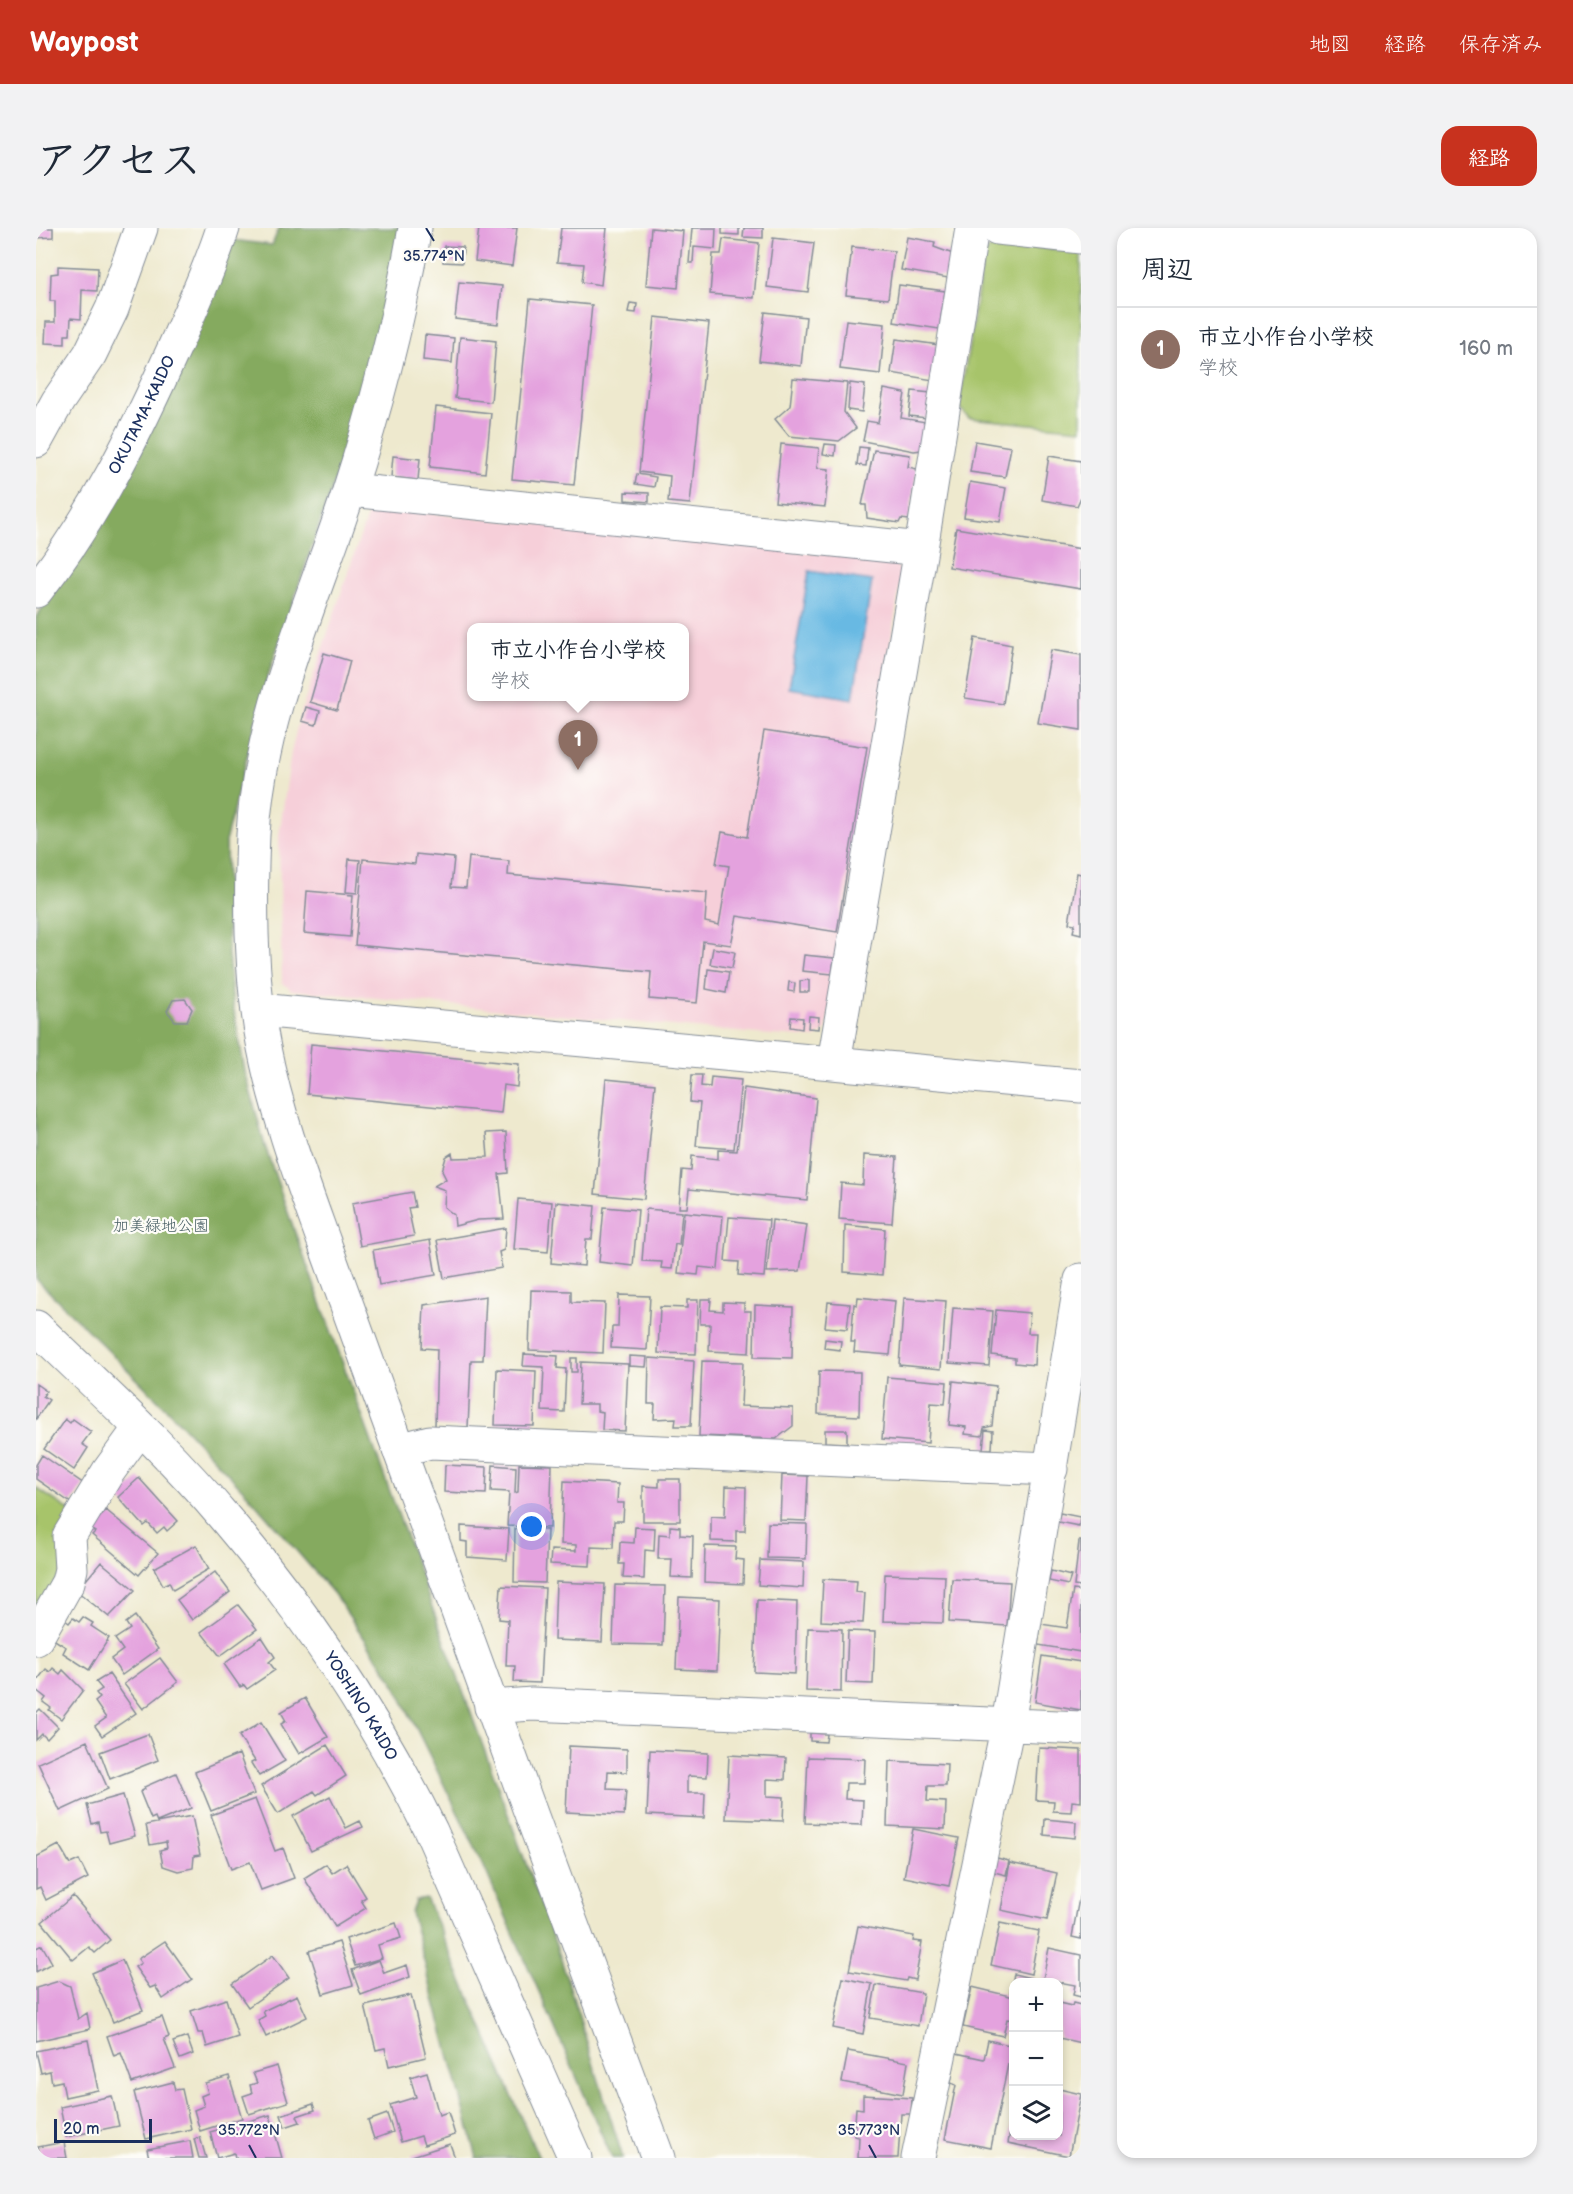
<!DOCTYPE html>
<html lang="ja">
<head>
<meta charset="utf-8">
<style>
  :root { --surface:#fff; --page:#f2f2f3; --text:#1f2937; --muted:#747a83; --line:#e0e1e3; --accent:#c8321e }
  body { margin:0; font-family:"Balsamiq Sans","Klee One",sans-serif; background:var(--page); color:var(--text) }
  .controls { position:absolute; right:18px; bottom:18px; display:grid; overflow:hidden; border-radius:12px; box-shadow:0 3px 9px #0003 }
  .controls button { width:54px; height:54px; display:grid; place-items:center; padding:0; border:0; border-bottom:2px solid var(--line); background:var(--surface); color:var(--text); font:30px sans-serif }
  .scale { position:absolute; left:18px; bottom:15px; width:98px; box-sizing:border-box; padding-left:6px; border:3px solid #1b2f5e; border-top:0; font-size:16px; line-height:21px; white-space:nowrap; color:#1b2f5e; -webkit-text-stroke:4px #fdfcf7; paint-order:stroke }
  .you { position:absolute; left:496px; top:1299px; width:21px; height:21px; margin:-15px; border:4px solid #fff; border-radius:50%; background:#1a73e8; box-shadow:0 0 0 9px #1a73e833 }
  .badge { display:grid; place-items:center; width:39px; height:39px; border-radius:50%; background:var(--accent); color:#fff; font-size:20px; font-weight:700 }
  .pin { position:absolute; translate:-50% -50px; filter:drop-shadow(0 2px 3px #0008) }
  .pin::after { content:''; position:absolute; top:32px; width:21px; height:18px; background:inherit; clip-path:polygon(0 0,100% 0,50% 100%) }
  .popup { position:absolute; left:431px; top:395px; width:222px; height:78px; box-sizing:border-box; display:grid; place-content:center; border-radius:12px; background:var(--surface); filter:drop-shadow(0 2px 4px #0005); font-size:20px; white-space:nowrap; color:var(--muted) }
  .popup b { font-size:22px; color:var(--text) }
  .popup::after { content:''; position:absolute; left:50%; top:100%; margin-left:-12px; border:12px solid transparent; border-top-color:var(--surface) }
  .list { margin:0; padding:0; list-style:none }
  h2 { display:flex; justify-content:space-between; align-items:center; height:78px; margin:0; padding:0 24px; font-size:26px }
  h2 small { font-size:20px; font-weight:400; color:var(--muted) }
  .list li { display:grid; grid-template-columns:39px 1fr auto; gap:18px; align-items:center; box-sizing:border-box; height:84px; padding:0 24px; border-top:2px solid var(--line) }
  .list b { display:block; font-size:22px; white-space:nowrap }
  .list p { margin:0; font-size:20px; white-space:nowrap; color:var(--muted) }
  .list em { font-size:20px; font-style:normal; color:var(--muted) }
  .icon { flex:none; width:33px; height:33px; fill:none; stroke:currentColor; stroke-width:2; stroke-linecap:round; stroke-linejoin:round }
  .map { position:relative; flex:none; width:1045px; height:1930px; overflow:hidden; border-radius:18px }
  header { display:flex; align-items:center; gap:36px; box-sizing:border-box; height:84px; padding:0 30px; background:var(--accent); color:#fff }
  header strong { font-size:28px }
  nav { display:flex; gap:33px; margin-inline-start:auto; font-size:21px }
  .intro { display:flex; align-items:center; justify-content:space-between; box-sizing:border-box; height:144px; padding:0 36px }
  h1 { margin:0; font-size:42px }
  .button { padding:15px 27px; border-radius:18px; background:var(--accent); color:#fff; font-size:21px; font-weight:700 }
  main { display:flex; gap:36px; padding:0 36px }
  aside { flex:1; background:var(--surface); border-radius:18px; box-shadow:0 3px 9px #0003 }
  .map>svg:first-child { display:block }
  .built { fill:#f6cfd9; fill-rule:evenodd }
  .green { fill:#a7c46b; stroke:#617a64; stroke-width:1.5 }
  .forest { fill:#85aa5f; stroke:#506c5e; stroke-width:1.5 }
  .water { fill:#67b9e3; stroke:#4174a0; stroke-width:1.5 }
  .building { fill:#e4a2de }
  .lines { fill:none; stroke-linecap:round; stroke-linejoin:round }
  .street-casing { stroke:#848c96; stroke-width:35 }
  .secondary-casing { stroke:#848c96; stroke-width:35 }
  .primary-casing { stroke:#848c96; stroke-width:35 }
  .street { stroke:#fff; stroke-width:33 }
  .secondary { stroke:#fff; stroke-width:33 }
  .primary { stroke:#fff; stroke-width:33 }
  .ticks { fill:none; stroke:#1b2f5e; stroke-width:2 }
  .labels { text-anchor:middle; dominant-baseline:central; stroke-width:4.5; stroke-linejoin:round; paint-order:stroke }
  .street-label { font-size:16px; fill:#1b2f5e; stroke:#fdfcf7 }
  .park-label { font-size:16px; fill:#455c62; stroke:#fdfcf7 }
  .ticks-label { font-size:15px; text-anchor:middle; fill:#1b2f5e; stroke:#fdfcf7; stroke-width:4.5; stroke-linejoin:round; paint-order:stroke }
</style>
</head>
<body>
<header>
<strong>Waypost</strong>
<nav><a>地図</a><a>経路</a><a>保存済み</a></nav>
</header>
<div class="intro"><h1>アクセス</h1><a class="button">経路</a></div>
<main>
<div class="map">
<svg width="1045" height="1930" viewBox="0 0 1045 1930">
  <rect width="100%" height="100%" fill="#fdfcf7"/>
  <filter id="ink" filterUnits="userSpaceOnUse"><feTurbulence type="fractalNoise" baseFrequency=".0167" numOctaves="2"/><feDisplacementMap in="SourceGraphic" scale="12" xChannelSelector="R" yChannelSelector="G"/><feConvolveMatrix kernelMatrix="1 2 1 2 8 2 1 2 1" color-interpolation-filters="sRGB"/></filter>
  <filter id="wash" filterUnits="userSpaceOnUse"><feTurbulence type="fractalNoise" baseFrequency=".008" numOctaves="4" result="noise"/><feDisplacementMap in="SourceGraphic" scale="24" xChannelSelector="R" yChannelSelector="G"/><feGaussianBlur stdDeviation="1.35" result="paint"/><feColorMatrix in="noise" values="0 0 0 0 0 0 0 0 0 0 0 0 0 0 0 0 0 1.4 0 .05"/><feComposite in="paint" operator="in"/></filter>
  <g filter="url(#wash)">
    <rect width="100%" height="100%" fill="#eee9ce"/>
    <path class="built" d="M344,280L858,333L866,345L790,802L779,810L722,806L255,762L246,754L243,608L255,525L263,490L331,288ZM436,400H648V468H436Z"/>
    <path class="green" d="M961,15L1045,24V201L933,190L923,179L948,26Z
      M0,1260L35,1283L26,1344L0,1390Z"/>
    <path class="forest" d="M243,0H364L337,130L309,221L232,448L190,610L192,726L197,777L209,843L229,918L256,996L525,1731L587,1930H576L445,1632L356,1451L298,1366L213,1268L122,1172L0,1051V389L65,298L91,253L197,12L236,17Z
      M390,1670L503,1930H441L375,1685L379,1672Z"/>
    <path class="water" d="M773,343L836,353L817,471L753,460Z"/>
    <g id="blocks">
      <path class="building" d="M0,0H17V9L0,10Z
        M443,0H481L476,38L439,33Z
        M525,0H571L565,57L546,54L548,36L521,34Z
        M615,0L647,3L642,60L610,57Z
        M656,0H680L679,21L658,19L657,35H653Z
        M686,0H703V7L686,6Z
        M708,0H727V10L707,9Z
        M871,9L899,14L898,19L917,26L912,50L865,42Z
        M737,10L778,15L772,64L731,59Z
        M687,11L723,15L718,70L674,66L677,26H685Z
        M408,18L427,19L426,35L407,34Z
        M816,19L858,23L852,71L810,67Z
        M22,38L62,40L61,63L46,62L45,91L35,90L34,107H29V116L9,115L10,94H19V73H14L15,46L22,45Z
        M423,54L466,58L462,96L419,91Z
        M863,57L909,63L903,101L858,94Z
        M494,71L556,77L538,257L476,251Z
        M594,75L601,76L600,85L592,84Z
        M729,84L770,89L765,138L723,133Z
        M619,89L673,95L654,276L632,274L634,248L603,244Z
        M810,92L849,96L844,146L804,141Z
        M389,107L418,110L416,135L387,132Z
        M424,109L460,113L455,174L419,170Z
        M860,111L903,117L897,152L855,145Z
        M757,150L811,155L808,184L820,200L803,213L753,208L739,191L754,178Z
        M814,155L829,157L826,184L812,182Z
        M848,161L869,165L865,190L890,194L885,222L878,223L827,213L831,193L842,195Z
        M876,163L895,165L891,190L873,188Z
        M400,179L455,185L449,245L394,239Z
        M939,213L975,219L969,249L934,244Z
        M745,216L783,220L781,240L793,241L789,279L739,274Z
        M789,216L800,217L799,228L787,226Z
        M823,219L832,220L830,238L821,237Z
        M838,222L874,227L872,239L881,241L873,292L865,291L863,295L831,290L830,277H826Z
        M357,228L384,231L382,252L355,249Z
        M1013,228L1045,233V269L1041,278L1006,272Z
        M601,246L620,249L618,259L599,256Z
        M934,254L970,260L964,294L928,289Z
        M589,264L613,265V274L589,272Z
        M920,300L1045,321V361L913,339Z
        M939,410L976,417L967,476L929,470Z
        M1015,422L1045,427V502L1002,495Z
        M288,425L314,433L301,482L274,474Z
        M270,479L284,483L280,497L266,493Z
        M728,503L831,519L801,704L701,688L695,717L667,713L661,775L613,771L615,744L319,717L327,631L379,636L380,626L418,630L415,659L430,660L433,629L473,633L472,647L671,665L669,694L683,697L693,638L680,636L686,604L711,609Z
        M313,631L324,632L321,665L310,664Z
        M1041,645L1045,646V706L1037,704L1039,696L1033,695Z
        M271,663L317,667L314,709L268,705Z
        M677,720L699,724L696,740L674,736Z
        M768,727L798,730L796,746L766,743Z
        M672,741L693,744L690,765L670,761Z
        M773,752V764H764V753Z
        M753,754L759,755L758,764L752,763Z
        M149,771L156,781L151,793H139L131,783L137,772Z
        M773,788L783,789L782,801L772,800Z
        M755,789L767,790L766,801L754,799Z
        M275,816L483,836L481,859L468,857L465,885L271,866Z
        M656,847H666L665,858L674,859L675,849L705,852L698,921L660,918L664,875L654,874Z
        M570,851L619,856L608,971L559,966Z
        M708,860L780,870L771,972L653,961L651,980H643L646,942L655,943L656,928L682,931V922L701,923Z
        M470,904L472,945L463,946L468,991L442,992L419,998L418,987L408,979L409,962L398,958L410,951L406,943L410,929L416,925L417,930L452,929L450,905Z
        M828,927L861,929L856,995L803,991L805,955L827,957Z
        M376,964L379,979L372,980L378,1008L324,1018L316,975Z
        M482,971L516,974L512,1024L478,1021Z
        M520,974L559,978L556,1011H550L548,1038L515,1035Z
        M568,979L602,982L597,1038L563,1034Z
        M610,981L646,984L643,1017L639,1016L636,1041L625,1040L626,1034L606,1033Z
        M648,984L687,988L682,1041L663,1039L662,1047L642,1045Z
        M693,989L733,992L728,1049L702,1047L703,1034L689,1033Z
        M736,992L771,997L764,1043L731,1044Z
        M809,997L849,1001L846,1047L808,1044Z
        M470,1000L468,1022L463,1024L466,1040L408,1050L401,1012Z
        M394,1012L400,1047L343,1057L337,1022Z
        M495,1062L535,1063V1074L569,1075L567,1125L493,1122Z
        M583,1067L614,1068L611,1122L575,1120L576,1099H582Z
        M450,1068L447,1132H435L432,1200L399,1198L401,1121L386,1120L388,1077Z
        M822,1069L859,1073L854,1127L818,1124L819,1114H815L818,1076L821,1077Z
        M868,1070L910,1073L905,1141L863,1137Z
        M665,1071H675L674,1082L687,1083V1074L708,1075V1083H715L713,1125L673,1123L674,1096H664Z
        M651,1072H662L660,1126L622,1125L624,1079L651,1080Z
        M792,1074L814,1076L811,1101L789,1099Z
        M719,1077L757,1079L756,1130L718,1129Z
        M917,1080L957,1083L953,1138L913,1135Z
        M960,1082L994,1085L992,1105H1000L998,1137L979,1135V1130L956,1127Z
        M789,1111L805,1113L804,1122L788,1120Z
        M488,1126L522,1128L521,1140L530,1141L528,1184L506,1183L508,1139L487,1138Z
        M593,1128L611,1129L610,1139L593,1138Z
        M535,1130H541V1144H535Z
        M613,1130L658,1133L655,1198H639L640,1190L618,1191L619,1176H612Z
        M666,1133L707,1134L705,1178L757,1180V1198L740,1211L663,1208Z
        M545,1134L592,1136L589,1203L566,1202L567,1184L561,1183V1176H543Z
        M461,1141L500,1143L498,1198L459,1197Z
        M783,1143L824,1144L823,1188L782,1186Z
        M851,1149L911,1154L909,1176L895,1175L892,1215L846,1211Z
        M917,1153L960,1158L956,1198L948,1200L946,1208L929,1206L930,1199L913,1197Z
        M0,1156L10,1163L7,1168L13,1172L0,1191Z
        M29,1191L34,1195L37,1191L55,1204L46,1216L52,1220L38,1242L8,1221Z
        M789,1202H811V1215L789,1214Z
        M949,1202L957,1203L956,1221H947Z
        M6,1227L48,1256L35,1275L0,1251V1237Z
        M483,1236L516,1237L514,1300L471,1298L473,1264L455,1263L457,1237L480,1239L479,1265L482,1264Z
        M409,1237L451,1239L450,1266L408,1264Z
        M746,1247L772,1248L770,1293L744,1292Z
        M103,1250L142,1293L131,1303L128,1299L121,1305L112,1295L108,1298L82,1269Z
        M623,1251H644V1293H607V1258L623,1259Z
        M528,1253L582,1256L581,1275H588L587,1293H578L577,1320L555,1319L554,1338L514,1336L515,1322L540,1323V1317L525,1316Z
        M690,1258L710,1259L709,1303H700V1314L675,1313V1288L689,1289Z
        M70,1282L122,1325L103,1347L56,1307L59,1304L54,1301Z
        M1024,1285L1044,1289L1043,1298L1022,1294Z
        M732,1295L771,1296L770,1331L731,1330Z
        M425,1298L473,1301L471,1332L431,1329V1314L425,1313Z
        M634,1298L644,1299V1307L657,1308L656,1350L635,1349L636,1331H622L623,1306L634,1307Z
        M599,1299L619,1300L618,1323L609,1322L608,1351L587,1350L588,1336H583L584,1314L598,1315Z
        M479,1301L511,1302L509,1355L478,1354Z
        M1043,1313H1045V1359L1038,1358Z
        M160,1317L173,1341L137,1362L133,1354L127,1357L118,1340Z
        M669,1318L700,1319L699,1331L708,1332L707,1356L668,1354Z
        M724,1332L768,1334L767,1360L722,1357Z
        M65,1334L99,1362L73,1389L41,1363Z
        M1015,1343L1035,1348L1032,1357L1013,1353Z
        M179,1344L194,1364L156,1392L141,1372Z
        M849,1346L909,1348L907,1395L847,1393Z
        M787,1351L821,1353L820,1364L829,1365L827,1395L785,1393Z
        M916,1351L974,1354L971,1398L913,1394Z
        M520,1354L569,1356L566,1414L518,1412Z
        M579,1357L629,1358L627,1417L577,1416Z
        M465,1358L509,1360L504,1455L478,1454L479,1438H470L472,1392L463,1391Z
        M1037,1362L1045,1363V1424L1002,1417L1005,1396L1031,1400Z
        M643,1369L684,1371L681,1443L640,1441Z
        M721,1372L761,1374L759,1446L718,1444Z
        M202,1377L221,1401L184,1428L165,1404Z
        M99,1388L122,1421L86,1447L75,1431L87,1422L79,1411L94,1401L90,1395Z
        M47,1389L57,1395L55,1398L73,1410L53,1442L27,1425L30,1419L17,1411L29,1392L33,1395L37,1390L43,1394Z
        M772,1400L806,1401L805,1464L770,1463Z
        M812,1403L839,1404L837,1456L810,1455Z
        M226,1409L239,1429L233,1434L239,1442L211,1461L208,1457L204,1459L188,1436Z
        M1006,1428L1045,1434V1482L999,1474Z
        M124,1430L142,1454L107,1481L88,1456Z
        M17,1440L24,1446L27,1442L47,1462L25,1491L13,1482L15,1480L7,1474L10,1470L0,1462V1454L10,1441L14,1444Z
        M73,1446L100,1485L66,1508L59,1498L70,1490L59,1474L64,1470L60,1465L66,1461L60,1454Z
        M269,1470L292,1509L263,1526L245,1496L250,1493L245,1484Z
        M4,1481L22,1499L11,1511L6,1506L0,1512V1485Z
        M225,1494L249,1533L223,1548L215,1535L219,1533L203,1508Z
        M774,1505L791,1506L790,1514L774,1513Z
        M112,1506L122,1532L74,1551L64,1524Z
        M51,1513L72,1561L24,1583L2,1535Z
        M291,1517L310,1548L281,1567L278,1563L242,1586L225,1558Z
        M533,1518L591,1521V1544L572,1543L571,1561L590,1562L588,1587L530,1584Z
        M1003,1520L1045,1522V1574L1036,1573L1035,1584L1017,1583L1018,1573L1000,1572Z
        M614,1522L672,1525L671,1549L653,1548L651,1550V1565H669L668,1590L611,1587Z
        M203,1526L218,1566L175,1583L159,1544Z
        M693,1527L750,1530L749,1552L731,1551V1568L748,1569L747,1593L690,1591Z
        M772,1529L829,1531L828,1555H810L809,1571L827,1572L826,1597L769,1595Z
        M853,1533L911,1536L910,1558H892L891,1573L910,1574L909,1601L851,1598Z
        M140,1545L155,1580L121,1594L119,1589L115,1591L104,1564L109,1561L108,1559Z
        M87,1567L99,1608L73,1615L70,1603L64,1604L62,1594L56,1596L51,1577Z
        M294,1568L310,1600L324,1593L327,1599L275,1623L257,1588Z
        M219,1571L239,1623L247,1620L258,1650L225,1662L214,1634L195,1641L175,1587Z
        M156,1588L164,1627L158,1628L157,1640L142,1643L127,1638L124,1622L131,1620L130,1614L114,1617L110,1597Z
        M1009,1591L1040,1594L1039,1610L1008,1607Z
        M877,1601L923,1610L913,1658L868,1649Z
        M23,1617L34,1636L43,1632L52,1650L10,1672L4,1659L0,1661V1629Z
        M961,1630L973,1633L970,1647L958,1644Z
        M974,1635L1021,1645L1011,1692L965,1682Z
        M290,1636L296,1645L310,1636L330,1669L325,1672L330,1680L299,1699L268,1650Z
        M1044,1665H1045V1711L1036,1709Z
        M37,1668L74,1712L59,1725L53,1719L37,1732L6,1694Z
        M360,1695L365,1710L342,1717L346,1730L319,1738L310,1711Z
        M964,1695L1003,1703L995,1746L955,1737Z
        M822,1698L878,1708L877,1713L886,1714L879,1752L871,1750L870,1753L813,1743Z
        M129,1713L156,1751L127,1771L119,1758L114,1760L99,1739L105,1735L102,1731Z
        M303,1714L317,1757L287,1766L273,1723Z
        M6,1717L16,1735L0,1744V1720Z
        M1013,1720L1045,1727V1769L1037,1767L1039,1757L1007,1751Z
        M237,1727L253,1750L212,1779L196,1756Z
        M86,1732L107,1782L77,1794L56,1745Z
        M343,1732L348,1745L371,1737L374,1749L325,1767L316,1742Z
        M978,1746L999,1751L998,1754H978V1765L974,1764Z
        M807,1750L836,1756L827,1806L797,1800Z
        M23,1753L34,1758L42,1791L51,1785L54,1801L0,1813V1760Z
        M840,1757L887,1765L882,1798L834,1790Z
        M936,1759L978,1769V1792L971,1791L967,1808L927,1799Z
        M261,1767L271,1789L230,1809L222,1792L229,1788L227,1783Z
        M375,1767L390,1829L353,1838L349,1820L340,1822L329,1778Z
        M190,1771L202,1809L171,1819L167,1805H162L155,1783Z
        M1023,1775L1036,1778L1037,1775L1045,1777V1815L1023,1810Z
        M126,1789L133,1809L128,1811L139,1840L96,1855L85,1825L78,1828L71,1808Z
        M151,1809L157,1826L144,1831L137,1814Z
        M52,1812L62,1862L29,1869L26,1853L16,1855L14,1843L5,1845L0,1823Z
        M952,1812L978,1818V1837L972,1836L955,1920L909,1911L920,1857L915,1855L920,1825L948,1831Z
        M812,1823L872,1834L867,1866L806,1854Z
        M241,1838L252,1874L213,1886L207,1868L216,1865L214,1857L221,1855L217,1845Z
        M391,1844L403,1887L412,1884L419,1907L388,1917L385,1908L365,1914L354,1877L380,1869L374,1849Z
        M193,1848L206,1890L164,1903L158,1882L168,1878L165,1868L172,1865L169,1855Z
        M137,1854L139,1862L146,1861L155,1901L110,1911L98,1864Z
        M1023,1861L1045,1866L1033,1928L972,1915L976,1894L978,1908H1023Z
        M827,1867L876,1870L875,1886H865L862,1930H822L823,1909L818,1908L820,1880L827,1881Z
        M76,1868L83,1898L30,1909L24,1879Z
        M277,1876L279,1882L261,1888L264,1894L249,1899L245,1887Z
        M351,1886L357,1904L338,1911L332,1893Z
        M234,1887L246,1930H199L198,1925L181,1930L174,1904Z
        M164,1909L170,1930H163L158,1911Z
        M154,1913L157,1930H113L111,1921Z
        M28,1914L31,1930H5L2,1919Z
        M414,1916L419,1930H376V1928Z"/>
    </g>
  </g>
  <g filter="url(#ink)">
    <use href="#blocks" fill-opacity="0" stroke="#848c96" stroke-width="1.5"/>
    <g class="lines">
      <defs>
        <path id="street" d="M961,0L1045,9
          M0,213L22,173L54,126L76,81L105,0
          M314,262L885,321
          M798,834L885,321L936,0
          M363,1222L394,1214L1015,1241
          M0,1411L32,1354L35,1341L33,1308L72,1244L104,1200
          M455,1479L496,1476L1045,1500
          M882,1930L972,1496L1045,1052"/>
        <g id="secondary">
          <path d="M379,0C363,92 341,177 312,266C276,377 223,489 217,607C214,676 214,752 228,820C241,886 265,950 288,1014C315,1090 343,1166 371,1243C453,1473 537,1701 622,1930"/>
          <path d="M222,782L1045,858"/>
          <path id="s1" d="M0,1099C64,1161 131,1221 188,1289C270,1385 340,1491 395,1603L539,1930"/>
        </g>
        <g id="primary">
          <path id="s2" d="M0,363C58,290 101,203 139,118C156,79 174,41 187,0"/>
        </g>
      </defs>
      <use href="#street" class="street-casing"/>
      <use href="#secondary" class="secondary-casing"/>
      <use href="#primary" class="primary-casing"/>
      <use href="#street" class="street"/>
      <use href="#secondary" class="secondary"/>
      <use href="#primary" class="primary"/>
    </g>
  </g>
  <path class="ticks" d="M390,0L398,13M213,1917L220,1930M833,1917L840,1930"/>
  <g class="labels">
    <g class="street-label">
      <text stroke="none"><textPath href="#s2" startOffset="206">OKUTAMA-KAIDO</textPath></text>
      <text stroke="none"><textPath href="#s1" startOffset="501">YOSHINO KAIDO</textPath></text>
    </g>
    <g class="park-label">
      <text x="125" y="998">加美緑地公園</text>
    </g>
  </g>
  <g class="ticks-label">
    <text x="398" y="33">35.774°N</text>
    <text x="213" y="1907">35.772°N</text>
    <text x="833" y="1907">35.773°N</text>
  </g>
</svg>
<div class="controls">
<button>+</button>
<button>−</button>
<button><svg class="icon" aria-label="layers" viewBox="0 0 24 24"><path d="M12 4l9 5-9 5-9-5zM3 14l9 5 9-5"/></svg></button>
</div>
<div class="scale">20 m</div>
<div class="you"></div>
<div class="pin badge" style="left:542px;top:542px;background:#8d6e63">1</div>
<div class="popup"><b>市立小作台小学校</b>学校</div>
</div>
<aside>
<h2>周辺<small></small></h2>
<ul class="list">
<li><span class="badge" style="background:#8d6e63">1</span><div><b>市立小作台小学校</b><p>学校</p></div><em>160 m</em></li>
</ul>
</aside>
</main>
</body>
</html>
